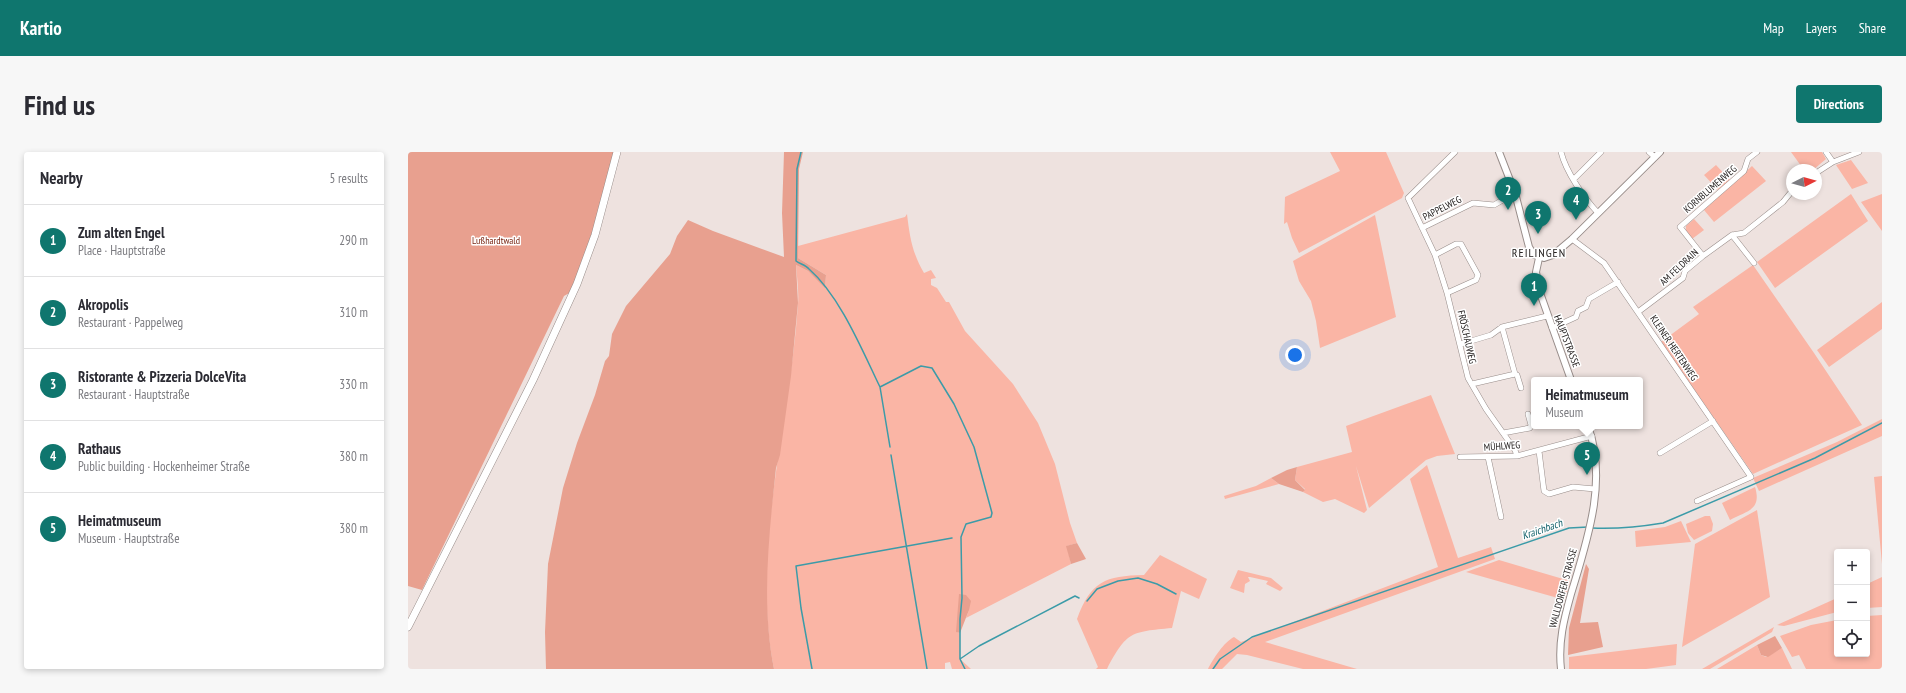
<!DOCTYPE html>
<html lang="en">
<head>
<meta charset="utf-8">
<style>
  :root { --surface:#fff; --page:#f7f7f7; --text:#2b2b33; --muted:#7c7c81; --line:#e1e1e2; --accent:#0f766e }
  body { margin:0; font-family:"PT Sans Narrow",sans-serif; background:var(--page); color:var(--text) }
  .controls { position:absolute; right:12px; bottom:12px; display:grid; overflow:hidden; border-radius:4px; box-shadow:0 2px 6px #0003 }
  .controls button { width:36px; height:36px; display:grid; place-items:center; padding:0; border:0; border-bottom:1px solid var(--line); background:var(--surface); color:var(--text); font:20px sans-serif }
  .compass { position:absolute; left:1378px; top:12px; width:36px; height:36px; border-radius:50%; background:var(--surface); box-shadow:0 2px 6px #0003; rotate:84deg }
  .you { position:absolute; left:887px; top:203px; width:14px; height:14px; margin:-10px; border:3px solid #fff; border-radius:50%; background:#1a73e8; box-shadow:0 0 0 6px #1a73e833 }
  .badge { display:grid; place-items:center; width:26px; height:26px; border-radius:50%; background:var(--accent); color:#fff; font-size:13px; font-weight:700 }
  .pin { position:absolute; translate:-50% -33px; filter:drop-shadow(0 1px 2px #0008) }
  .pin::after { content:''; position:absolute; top:21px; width:14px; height:12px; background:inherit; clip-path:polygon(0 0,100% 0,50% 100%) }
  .popup { position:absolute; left:1123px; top:225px; width:112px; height:52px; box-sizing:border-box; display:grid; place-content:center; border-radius:4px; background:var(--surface); filter:drop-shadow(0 1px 3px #0005); font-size:13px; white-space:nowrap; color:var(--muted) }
  .popup b { font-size:15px; color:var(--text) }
  .popup::after { content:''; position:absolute; left:50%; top:100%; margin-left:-8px; border:8px solid transparent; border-top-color:var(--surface) }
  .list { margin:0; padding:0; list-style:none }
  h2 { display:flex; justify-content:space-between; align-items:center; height:52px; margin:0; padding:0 16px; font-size:17px }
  h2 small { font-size:13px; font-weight:400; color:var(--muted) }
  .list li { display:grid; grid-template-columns:26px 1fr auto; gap:12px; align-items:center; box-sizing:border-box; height:72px; padding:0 16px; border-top:1px solid var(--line) }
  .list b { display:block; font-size:15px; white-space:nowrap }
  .list p { margin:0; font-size:13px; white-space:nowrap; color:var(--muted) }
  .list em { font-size:13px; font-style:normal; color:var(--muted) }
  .icon { flex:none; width:22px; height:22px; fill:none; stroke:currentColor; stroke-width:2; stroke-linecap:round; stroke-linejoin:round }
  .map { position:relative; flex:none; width:1474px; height:517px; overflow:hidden; border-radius:4px }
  header { display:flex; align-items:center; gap:24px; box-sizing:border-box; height:56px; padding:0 20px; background:var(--accent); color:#fff }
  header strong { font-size:19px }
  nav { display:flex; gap:22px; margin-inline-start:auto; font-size:14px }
  .intro { display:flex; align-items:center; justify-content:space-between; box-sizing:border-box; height:96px; padding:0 24px }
  h1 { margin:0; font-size:28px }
  .button { padding:10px 18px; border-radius:4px; background:var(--accent); color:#fff; font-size:14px; font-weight:700 }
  main { display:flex; gap:24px; padding:0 24px }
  aside { flex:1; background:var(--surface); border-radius:4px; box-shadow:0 2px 6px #0003 }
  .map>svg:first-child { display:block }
  .green { fill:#fab5a5 }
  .forest { fill:#e8a08f }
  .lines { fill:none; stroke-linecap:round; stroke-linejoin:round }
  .stream { stroke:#3b9ba8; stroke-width:1.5 }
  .minor-casing { stroke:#988d8a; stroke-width:6 }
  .tertiary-casing { stroke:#988d8a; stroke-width:8 }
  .secondary-casing { stroke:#988d8a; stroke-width:8 }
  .minor { stroke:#fff; stroke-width:5 }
  .tertiary { stroke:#fff; stroke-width:6 }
  .secondary { stroke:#fff; stroke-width:7 }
  .labels { text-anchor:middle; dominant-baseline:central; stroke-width:3; stroke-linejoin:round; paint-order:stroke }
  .street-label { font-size:10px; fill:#252120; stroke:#fff }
  .park-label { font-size:10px; fill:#7a2714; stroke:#fff }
  .water-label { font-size:11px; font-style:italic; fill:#11606a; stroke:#fff }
  .quarter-label { font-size:12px; letter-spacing:1px; fill:#252120; stroke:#fff }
</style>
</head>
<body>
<header>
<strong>Kartio</strong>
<nav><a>Map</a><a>Layers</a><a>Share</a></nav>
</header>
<div class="intro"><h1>Find us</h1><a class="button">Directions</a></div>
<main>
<aside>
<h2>Nearby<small>5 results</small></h2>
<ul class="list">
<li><span class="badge">1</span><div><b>Zum alten Engel</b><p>Place · Hauptstraße</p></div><em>290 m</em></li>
<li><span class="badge">2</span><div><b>Akropolis</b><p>Restaurant · Pappelweg</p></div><em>310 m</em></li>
<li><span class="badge">3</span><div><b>Ristorante &amp; Pizzeria DolceVita</b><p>Restaurant · Hauptstraße</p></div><em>330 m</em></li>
<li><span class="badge">4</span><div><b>Rathaus</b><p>Public building · Hockenheimer Straße</p></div><em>380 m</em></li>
<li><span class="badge">5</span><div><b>Heimatmuseum</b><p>Museum · Hauptstraße</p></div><em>380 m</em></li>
</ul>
</aside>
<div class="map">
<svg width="1474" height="517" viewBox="0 0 1474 517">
  <rect width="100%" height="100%" fill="#eee2df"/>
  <path class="green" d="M922,0H978L996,41L994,46L891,101L884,86L879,70L876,72L877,45L932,19Z
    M1383,0H1414L1418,7L1405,18H1396Z
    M1443,8L1460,31L1444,37L1428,13Z
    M1308,13L1322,28L1310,38L1296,23Z
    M1344,14L1358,29L1306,70L1296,58Z
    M1443,42L1460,69L1367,136L1349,110Z
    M1474,42V79L1453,50Z
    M499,62C502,86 504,100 516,121L523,118L528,126L523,127V133L529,136L538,150H541L557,179L605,232L630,271L647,312L662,371L669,391L659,394L663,412L558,466L561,458L549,480L552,481V507L563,517H544L542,510L537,511V517H366C342,396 382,273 390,152C391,139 389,126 388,113L400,119L417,135L418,123L390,106V94L497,65Z
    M967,63L988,165L912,196L908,169L903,149L891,129L885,109Z
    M1286,67L1296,78L1284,87L1278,79V74Z
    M1345,113L1406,201L1454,273L1345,322L1253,190L1291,162L1285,155Z
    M1474,150V177L1421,215L1409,198Z
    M1023,243L1047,302L1029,304L1018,308L961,356L948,314L959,358L956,361L927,347L915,350L895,340L897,337L887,328L889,315L944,300L938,274Z
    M1474,267V284L1351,339L1345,326L1429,290Z
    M1019,313L1050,406L1083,395L1087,407L857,490L949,517H895L839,503L829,502L814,517H800C805,507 816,490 826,485L833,490L1030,415L1002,327Z
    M1474,324V412L1466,325Z
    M863,326L871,332L817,347L816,344L848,334Z
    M1347,335C1354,358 1339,359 1322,368L1314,351Z
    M1349,358L1362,445L1274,495L1287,392Z
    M1297,364H1302L1305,372L1304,379L1286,388L1280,381L1278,372Z
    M1273,369L1283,390L1228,395L1227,379L1257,375Z
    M752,403L799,427L791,447L773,439L764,476C723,480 719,479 699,517H688L690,515L669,467C683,429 697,424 736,423Z
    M1091,408L1162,429L1157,448L1058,420Z
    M830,418L863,426L875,436L872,439L858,432L860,429L842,425H840L842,429L837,432L836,441L822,436Z
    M1474,425V455L1459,456V432Z
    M1429,446V460L1376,474L1369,473Z
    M1474,463V517H1398L1391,503L1384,505L1372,484L1403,473L1429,468V502H1459V464Z
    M1366,475L1364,480L1302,517H1294Z
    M1269,492L1268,513L1238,517H1161V505Z
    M1349,493L1353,503L1358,505L1374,496L1384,517H1309Z"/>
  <path class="forest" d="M0,0H206L193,56L163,140L156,144L14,438L0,434Z
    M376,0H395L391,17L390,106L418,123L417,136L400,119L388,113L390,151L383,224L372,303L368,316C361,383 353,451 366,517H138L137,480L140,412L155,336L169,291L187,243L197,209L201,204L204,182L218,154L262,102L269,84L280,68L305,79L376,105L374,61Z
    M889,315L887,328L897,338L895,340L871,332L863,326L879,318Z
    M669,391L678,407L663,412L658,394Z
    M1178,412L1181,417L1172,471L1190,470L1195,495L1160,503L1161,476Z
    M551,442L558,443L563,449L561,458L552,481L548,480Z
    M1367,484L1374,496L1360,505L1353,503L1349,493Z"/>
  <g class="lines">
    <path class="stream" d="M393,0L389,17L388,109C392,112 398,113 401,117C432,144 454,198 472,235
      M482,295L472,235L513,214L524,216L546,252L566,295L584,361L583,365L558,372L553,385L554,446L552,467V507
      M483,303L519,517
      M1184,376C1208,377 1231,375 1255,371L1407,306L1474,271
      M679,449L689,437L710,429L730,426L749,432L768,442
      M404,517L393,456L388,414L544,386
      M557,517L552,507L571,494L667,444L671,446
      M805,517L812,507L844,485L1161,376L1180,375"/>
    <defs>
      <path id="minor" d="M1047,0L1000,46L1027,103L1039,141L1060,226L1078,257L1107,298L1109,304
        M1153,0C1158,20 1176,46 1190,61
        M1241,0L1247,5
        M1418,0L1425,10
        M1408,21L1425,10L1451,0
        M1166,27L1193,0
        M1014,76L1065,51L1086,53L1107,41
        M1324,83L1346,111
        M1164,87L1196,111L1343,325L1289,349
        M1027,103L1048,92H1053L1070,123L1068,128L1039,141
        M1295,104L1272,75L1336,19L1340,7L1349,0
        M1230,160L1275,126L1277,119L1295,104L1324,83L1336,81L1375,50L1384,39
        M1094,175L1107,222L1109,223L1113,236
        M1144,176L1168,165L1170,159L1178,155L1181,147L1210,130
        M1053,192L1083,183L1094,175L1139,164
        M1064,232L1107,222
        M1095,281L1122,276L1123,273L1120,262
        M1131,299L1136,339L1141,342L1165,335L1187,337
        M1252,301L1305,269
        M1052,305L1109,304L1184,284
        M1080,305L1093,365"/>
      <path id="tertiary" d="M1091,0L1107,41L1121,95L1126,103L1136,106L1145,103L1164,87L1252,0
        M1131,106L1128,120L1131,138L1163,228
        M1153,517C1150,490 1156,467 1163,442C1179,389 1200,329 1180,274"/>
      <path id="secondary" d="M0,475L125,228L169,132L187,83L209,0"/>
    </defs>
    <use href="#minor" class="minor-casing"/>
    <use href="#tertiary" class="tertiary-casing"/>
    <use href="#secondary" class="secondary-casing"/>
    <use href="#minor" class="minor"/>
    <use href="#tertiary" class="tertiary"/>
    <use href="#secondary" class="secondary"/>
  </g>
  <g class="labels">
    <g class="street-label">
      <text transform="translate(1302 37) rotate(-41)">KORNBLUMENWEG</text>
      <text transform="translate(1034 56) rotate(-27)">PAPPELWEG</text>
      <text transform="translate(1271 115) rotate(-43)">AM FELDRAIN</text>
      <text transform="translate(1059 185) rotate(77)">FRÖSCHAUWEG</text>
      <text transform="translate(1159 189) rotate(69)">HAUPTSTRASSE</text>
      <text transform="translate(1266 196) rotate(56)">KLEINER HERTENWEG</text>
      <text transform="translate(1094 294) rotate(-4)">MÜHLWEG</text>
      <text transform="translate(1155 436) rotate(-75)">WALLDORFER STRASSE</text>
    </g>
    <g class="park-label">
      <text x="88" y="88">Lußhardtwald</text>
    </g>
    <g class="water-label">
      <text transform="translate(1134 377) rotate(-19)">Kraichbach</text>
    </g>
    <g class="quarter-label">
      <text x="1131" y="100">REILINGEN</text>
    </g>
  </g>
</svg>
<div class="controls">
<button>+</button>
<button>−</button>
<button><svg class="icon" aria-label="locate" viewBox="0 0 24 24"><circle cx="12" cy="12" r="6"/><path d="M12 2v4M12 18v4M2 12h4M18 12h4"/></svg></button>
</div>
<svg class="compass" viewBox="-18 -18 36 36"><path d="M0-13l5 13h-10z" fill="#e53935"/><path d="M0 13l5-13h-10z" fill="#7c7c81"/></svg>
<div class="you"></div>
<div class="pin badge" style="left:1126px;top:154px">1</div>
<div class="pin badge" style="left:1100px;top:58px">2</div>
<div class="pin badge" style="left:1130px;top:82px">3</div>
<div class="pin badge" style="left:1168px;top:68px">4</div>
<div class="pin badge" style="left:1179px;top:323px">5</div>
<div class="popup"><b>Heimatmuseum</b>Museum</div>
</div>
</main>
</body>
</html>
